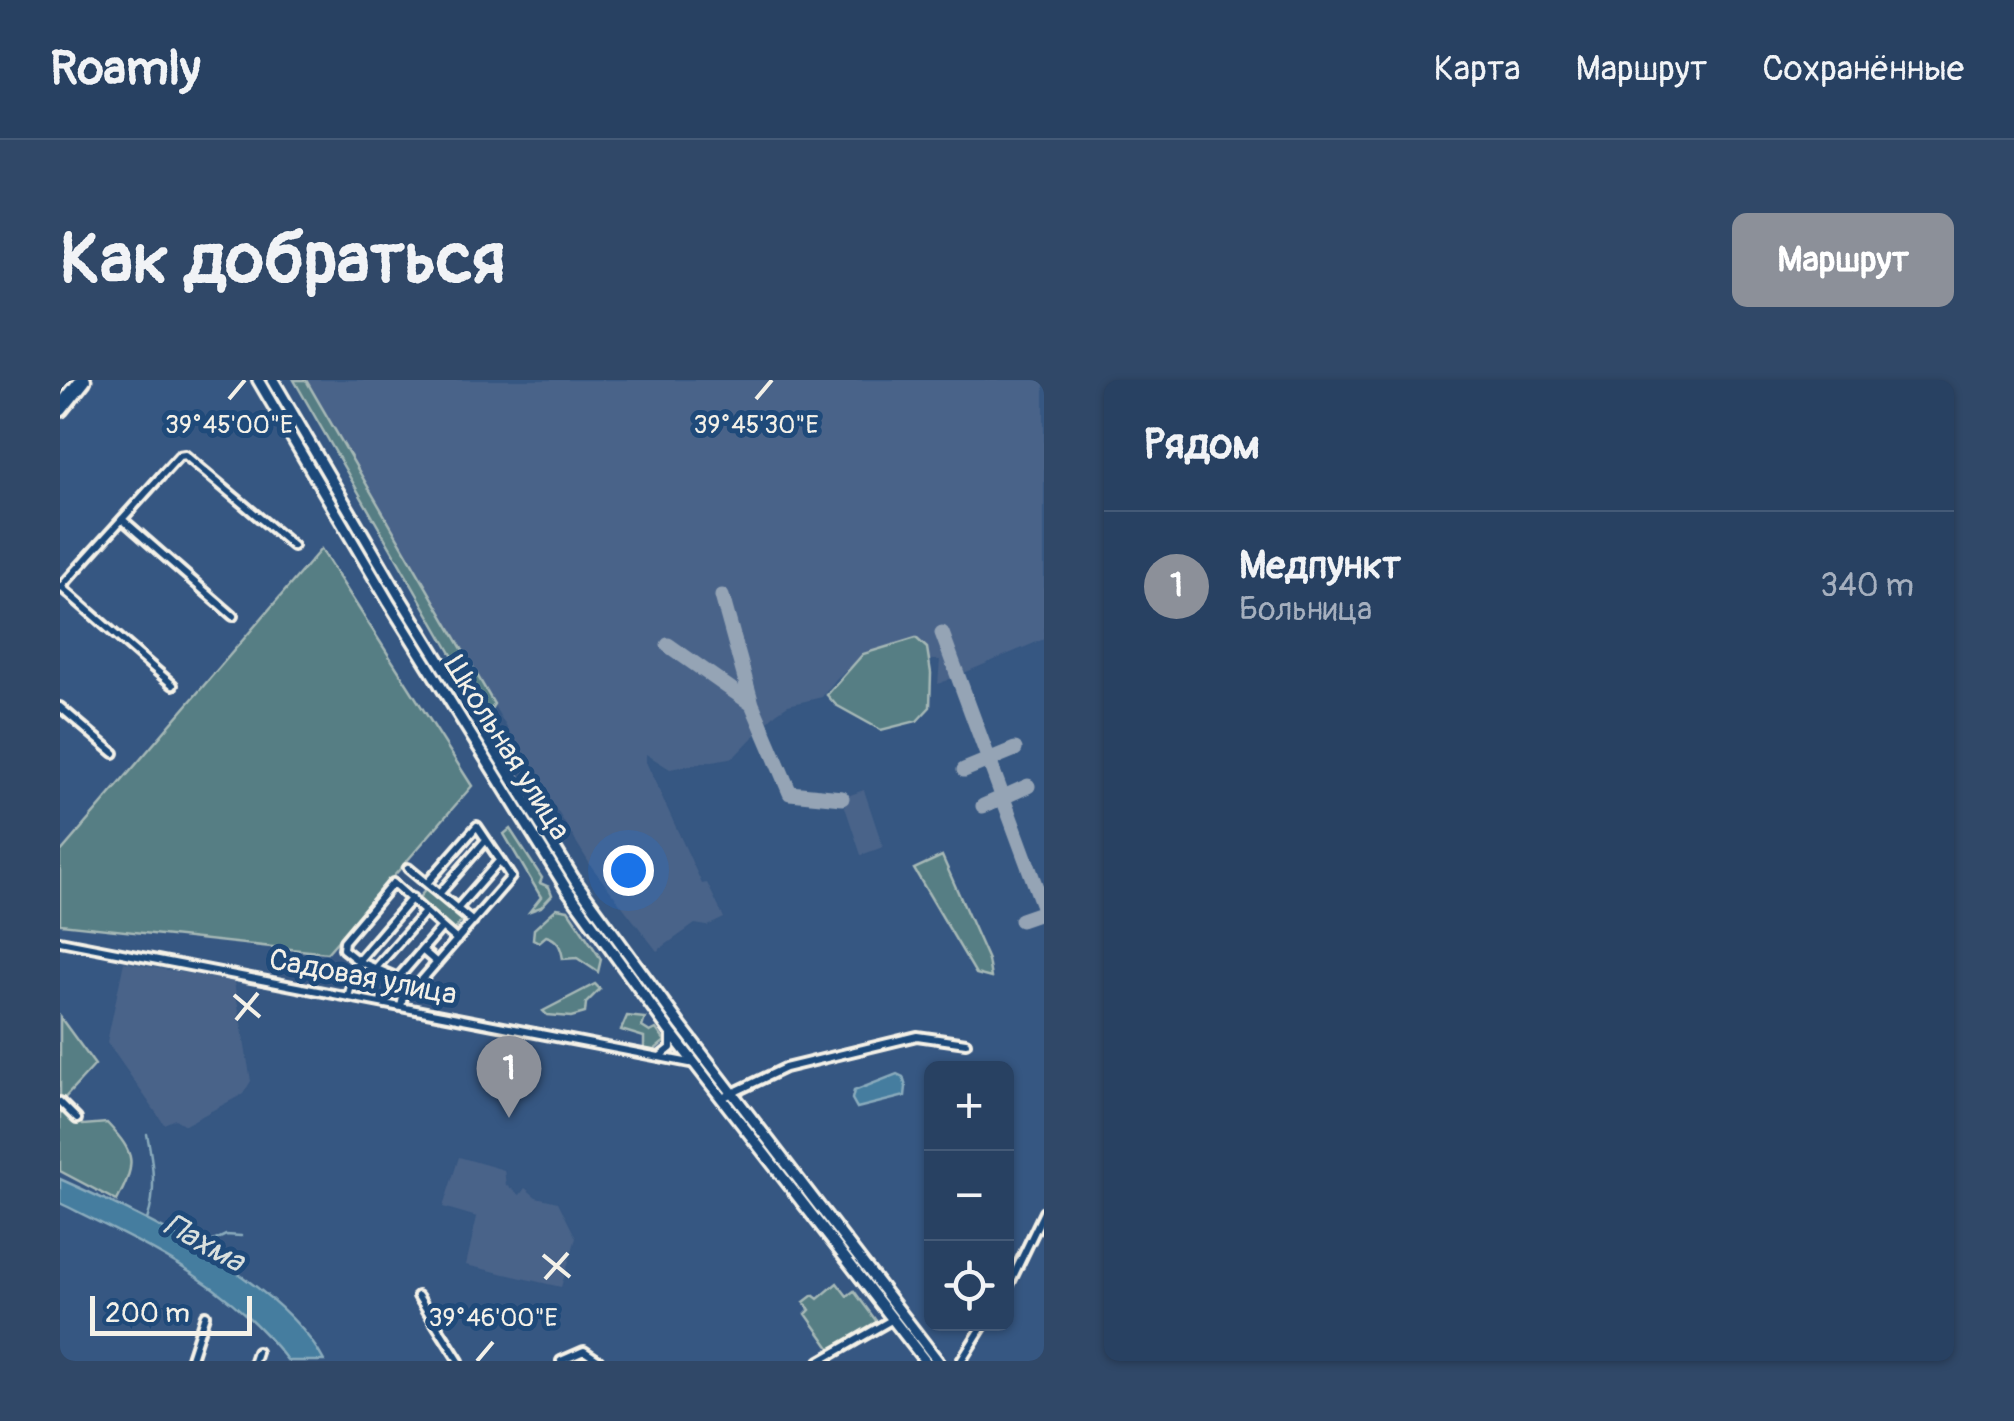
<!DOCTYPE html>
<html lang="ru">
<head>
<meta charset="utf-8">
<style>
  :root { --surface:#284162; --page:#304868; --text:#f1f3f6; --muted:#a5afbe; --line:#445a77; --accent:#8c9099 }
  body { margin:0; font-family:Pangolin,sans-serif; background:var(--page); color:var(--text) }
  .controls { position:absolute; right:30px; bottom:30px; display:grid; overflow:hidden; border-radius:15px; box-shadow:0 2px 8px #0004 }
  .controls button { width:90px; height:90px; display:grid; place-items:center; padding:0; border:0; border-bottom:2px solid var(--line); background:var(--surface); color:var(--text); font:50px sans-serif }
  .scale { position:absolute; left:30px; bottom:25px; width:162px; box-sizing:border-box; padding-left:10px; border:5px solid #f4f1e8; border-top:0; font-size:28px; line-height:35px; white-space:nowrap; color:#f4f1e8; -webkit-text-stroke:8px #1f4a7a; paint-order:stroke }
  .you { position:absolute; left:568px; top:490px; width:35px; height:35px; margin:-25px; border:8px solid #fff; border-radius:50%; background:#1a73e8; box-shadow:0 0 0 15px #1a73e833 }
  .badge { display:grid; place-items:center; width:65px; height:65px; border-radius:50%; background:var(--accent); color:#fff; font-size:32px; font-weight:700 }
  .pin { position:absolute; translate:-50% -82px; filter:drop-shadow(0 2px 5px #0008) }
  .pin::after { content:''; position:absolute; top:52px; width:35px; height:30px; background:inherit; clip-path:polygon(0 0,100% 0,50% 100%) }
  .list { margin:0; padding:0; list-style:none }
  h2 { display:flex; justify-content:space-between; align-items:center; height:130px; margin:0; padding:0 40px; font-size:42px }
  h2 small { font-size:32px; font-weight:400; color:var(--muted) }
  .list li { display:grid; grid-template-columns:65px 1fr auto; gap:30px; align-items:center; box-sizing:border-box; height:150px; padding:0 40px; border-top:2px solid var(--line) }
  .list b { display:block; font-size:38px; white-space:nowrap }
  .list p { margin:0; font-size:32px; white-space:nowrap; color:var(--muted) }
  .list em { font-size:32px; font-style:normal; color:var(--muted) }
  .icon { flex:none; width:55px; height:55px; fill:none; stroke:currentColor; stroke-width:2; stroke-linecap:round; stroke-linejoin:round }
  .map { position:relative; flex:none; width:984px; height:981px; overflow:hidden; border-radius:15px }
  header { display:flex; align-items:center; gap:60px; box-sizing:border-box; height:140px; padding:0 50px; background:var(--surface); border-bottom:2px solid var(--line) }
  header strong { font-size:48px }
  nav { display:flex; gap:55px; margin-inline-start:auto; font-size:35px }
  .intro { display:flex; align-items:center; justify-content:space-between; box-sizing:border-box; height:240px; padding:0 60px }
  h1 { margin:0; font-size:70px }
  .button { padding:25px 45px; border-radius:15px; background:var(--accent); color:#fff; font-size:35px; font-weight:700 }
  main { display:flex; gap:60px; padding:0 60px }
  aside { flex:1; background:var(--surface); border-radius:15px; box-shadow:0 2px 8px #0004 }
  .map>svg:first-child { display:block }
  .built { fill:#496389 }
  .green { fill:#577e84; stroke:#a6b8b6; stroke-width:2.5 }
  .water { fill:#447d9f; stroke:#8aabbc; stroke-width:2.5 }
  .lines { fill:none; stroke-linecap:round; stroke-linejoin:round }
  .stream { stroke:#8aabbc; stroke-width:2.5 }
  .taxiway { stroke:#95a4b5; stroke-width:15 }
  .street-casing { stroke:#f4f1e8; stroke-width:14 }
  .secondary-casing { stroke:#f4f1e8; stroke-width:16 }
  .highway-casing { stroke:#f4f1e8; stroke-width:21 }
  .street { stroke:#1f4a7a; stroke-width:6 }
  .secondary { stroke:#1f4a7a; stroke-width:9 }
  .highway { stroke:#1f4a7a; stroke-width:14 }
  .ticks { fill:none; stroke:#f4f1e8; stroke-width:4 }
  .labels { text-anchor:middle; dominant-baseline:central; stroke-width:10; stroke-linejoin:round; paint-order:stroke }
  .street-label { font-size:30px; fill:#f4f1e8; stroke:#1f4a7a }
  .water-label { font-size:32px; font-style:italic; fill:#dae0dd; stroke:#1f4a7a }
  .ticks-label { font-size:25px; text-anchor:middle; fill:#f4f1e8; stroke:#1f4a7a; stroke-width:10; stroke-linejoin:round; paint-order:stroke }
</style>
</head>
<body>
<header>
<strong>Roamly</strong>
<nav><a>Карта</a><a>Маршрут</a><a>Сохранённые</a></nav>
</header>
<div class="intro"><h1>Как добраться</h1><a class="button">Маршрут</a></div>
<main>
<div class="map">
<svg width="984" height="981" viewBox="0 0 984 981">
  <rect width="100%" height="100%" fill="#365782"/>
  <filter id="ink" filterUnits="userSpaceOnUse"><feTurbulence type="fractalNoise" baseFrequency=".01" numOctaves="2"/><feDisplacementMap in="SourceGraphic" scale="20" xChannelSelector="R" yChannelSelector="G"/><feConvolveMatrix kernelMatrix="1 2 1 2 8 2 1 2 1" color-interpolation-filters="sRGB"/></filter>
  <g filter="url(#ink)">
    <path class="built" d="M245,0H984V259L878,304L880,280L801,279L777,298L762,317L728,325L716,333L674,377L610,389L586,374V382L642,504L647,503L664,538L647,546L635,544L597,571L531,486L458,367Z
      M804,410L823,467L801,475L782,418Z
      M64,582L174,602L191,701L183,714L125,745L115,739L104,744L47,662Z
      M399,777L444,790L446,805L460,815L465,808L476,817L498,822L516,858L501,907L406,885L417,837L383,827Z"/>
    <path class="green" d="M203,0H208L386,303L508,501L382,303Z
      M234,0H246L434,324L430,331L423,329Z
      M261,169L412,406L267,573L0,544V473Z
      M856,258L867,268L871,293L870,327L857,341L821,350L776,325L767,315L803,274Z
      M450,449L482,498L480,503L489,507L492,515L481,527L470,531L481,517L444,454Z
      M882,476L928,580L931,598L916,594L854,489Z
      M368,507L404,538L391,554L356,521Z
      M513,508H516L634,673L565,584Z
      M497,528L508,530L541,579L538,592L517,578L503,579C501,567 498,559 486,556L479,562L473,559L474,549Z
      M535,604L540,609L526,623L525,633L511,637L487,635L483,631Z
      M567,636L585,638L582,647L590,652L596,649L605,661L593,671L584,669V657L561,650Z
      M0,637L35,685L0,723Z
      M0,725L23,745L47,743C77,775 76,783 57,821L0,791Z
      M777,903L787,916L794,911L820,946L773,972L746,934L750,930L744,922L753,915L758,919Z"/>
    <path class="water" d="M837,694L843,697L846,707L845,716L797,728L792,719L794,711Z
      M0,799C82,836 221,899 264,981H228C170,903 85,865 0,823Z"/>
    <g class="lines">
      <path class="stream" d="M87,840C97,812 93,783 87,754
        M143,874L145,865L166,855L181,856"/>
      <path class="taxiway" d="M662,216L692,324L730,413L782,418
        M882,253L984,529
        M608,265L692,324
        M904,390L955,369
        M923,426L968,406
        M961,540L984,532"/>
      <defs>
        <path id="street" d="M62,139L173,236
          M1,207L113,305
          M0,208L119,76L125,75L233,166
          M0,327L54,373
          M348,488L413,542
          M333,503L382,547L338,598L298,581L283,569L284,561Z
          M367,503L417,446L440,480L397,529
          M379,514L426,460
          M382,547L397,560
          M0,561L635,684
          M362,570L377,583
          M315,589L365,532
          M288,617L298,581L352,518
          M341,627L344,612L355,608L451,497L440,480
          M601,676L611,668V654
          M662,718L725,688L857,656L906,663
          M0,722L17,739
          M946,911L984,832
          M358,916L399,981
          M130,981L145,935
          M194,981L197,972
          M501,981L524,971L539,981
          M760,981L833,939
          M901,981L924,944"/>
        <path id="secondary" d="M198,0L329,223L506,508L611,653L865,981
          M213,0L340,217L516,502L621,646L878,981"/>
        <path id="highway" d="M0,29L23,0"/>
      </defs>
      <use href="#street" class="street-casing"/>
      <use href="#secondary" class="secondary-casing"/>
      <use href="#highway" class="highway-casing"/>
      <use href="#street" class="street"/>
      <use href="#secondary" class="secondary"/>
      <use href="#highway" class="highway"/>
    </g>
  </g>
  <path class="ticks" d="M169,19L185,0M696,19L712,0M174,615L200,637M176,640L198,613M483,875L510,897M485,899L508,873M417,981L433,962"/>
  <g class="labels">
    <g class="street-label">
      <text transform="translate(447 368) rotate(58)">Школьная улица</text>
      <text transform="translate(303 597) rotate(11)">Садовая улица</text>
    </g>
    <g class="water-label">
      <text transform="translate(144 863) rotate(29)">Пахма</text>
    </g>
  </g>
  <g class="ticks-label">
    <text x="169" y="53">39°45'00"E</text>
    <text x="696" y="53">39°45'30"E</text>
    <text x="433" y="946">39°46'00"E</text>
  </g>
</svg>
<div class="controls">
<button>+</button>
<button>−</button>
<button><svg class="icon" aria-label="locate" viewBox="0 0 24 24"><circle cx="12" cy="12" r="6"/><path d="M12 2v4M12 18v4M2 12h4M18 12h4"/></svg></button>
</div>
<div class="scale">200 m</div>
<div class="you"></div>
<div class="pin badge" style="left:449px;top:738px">1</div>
</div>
<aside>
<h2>Рядом<small></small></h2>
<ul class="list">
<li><span class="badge">1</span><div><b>Медпункт</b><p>Больница</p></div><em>340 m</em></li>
</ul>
</aside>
</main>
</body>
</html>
